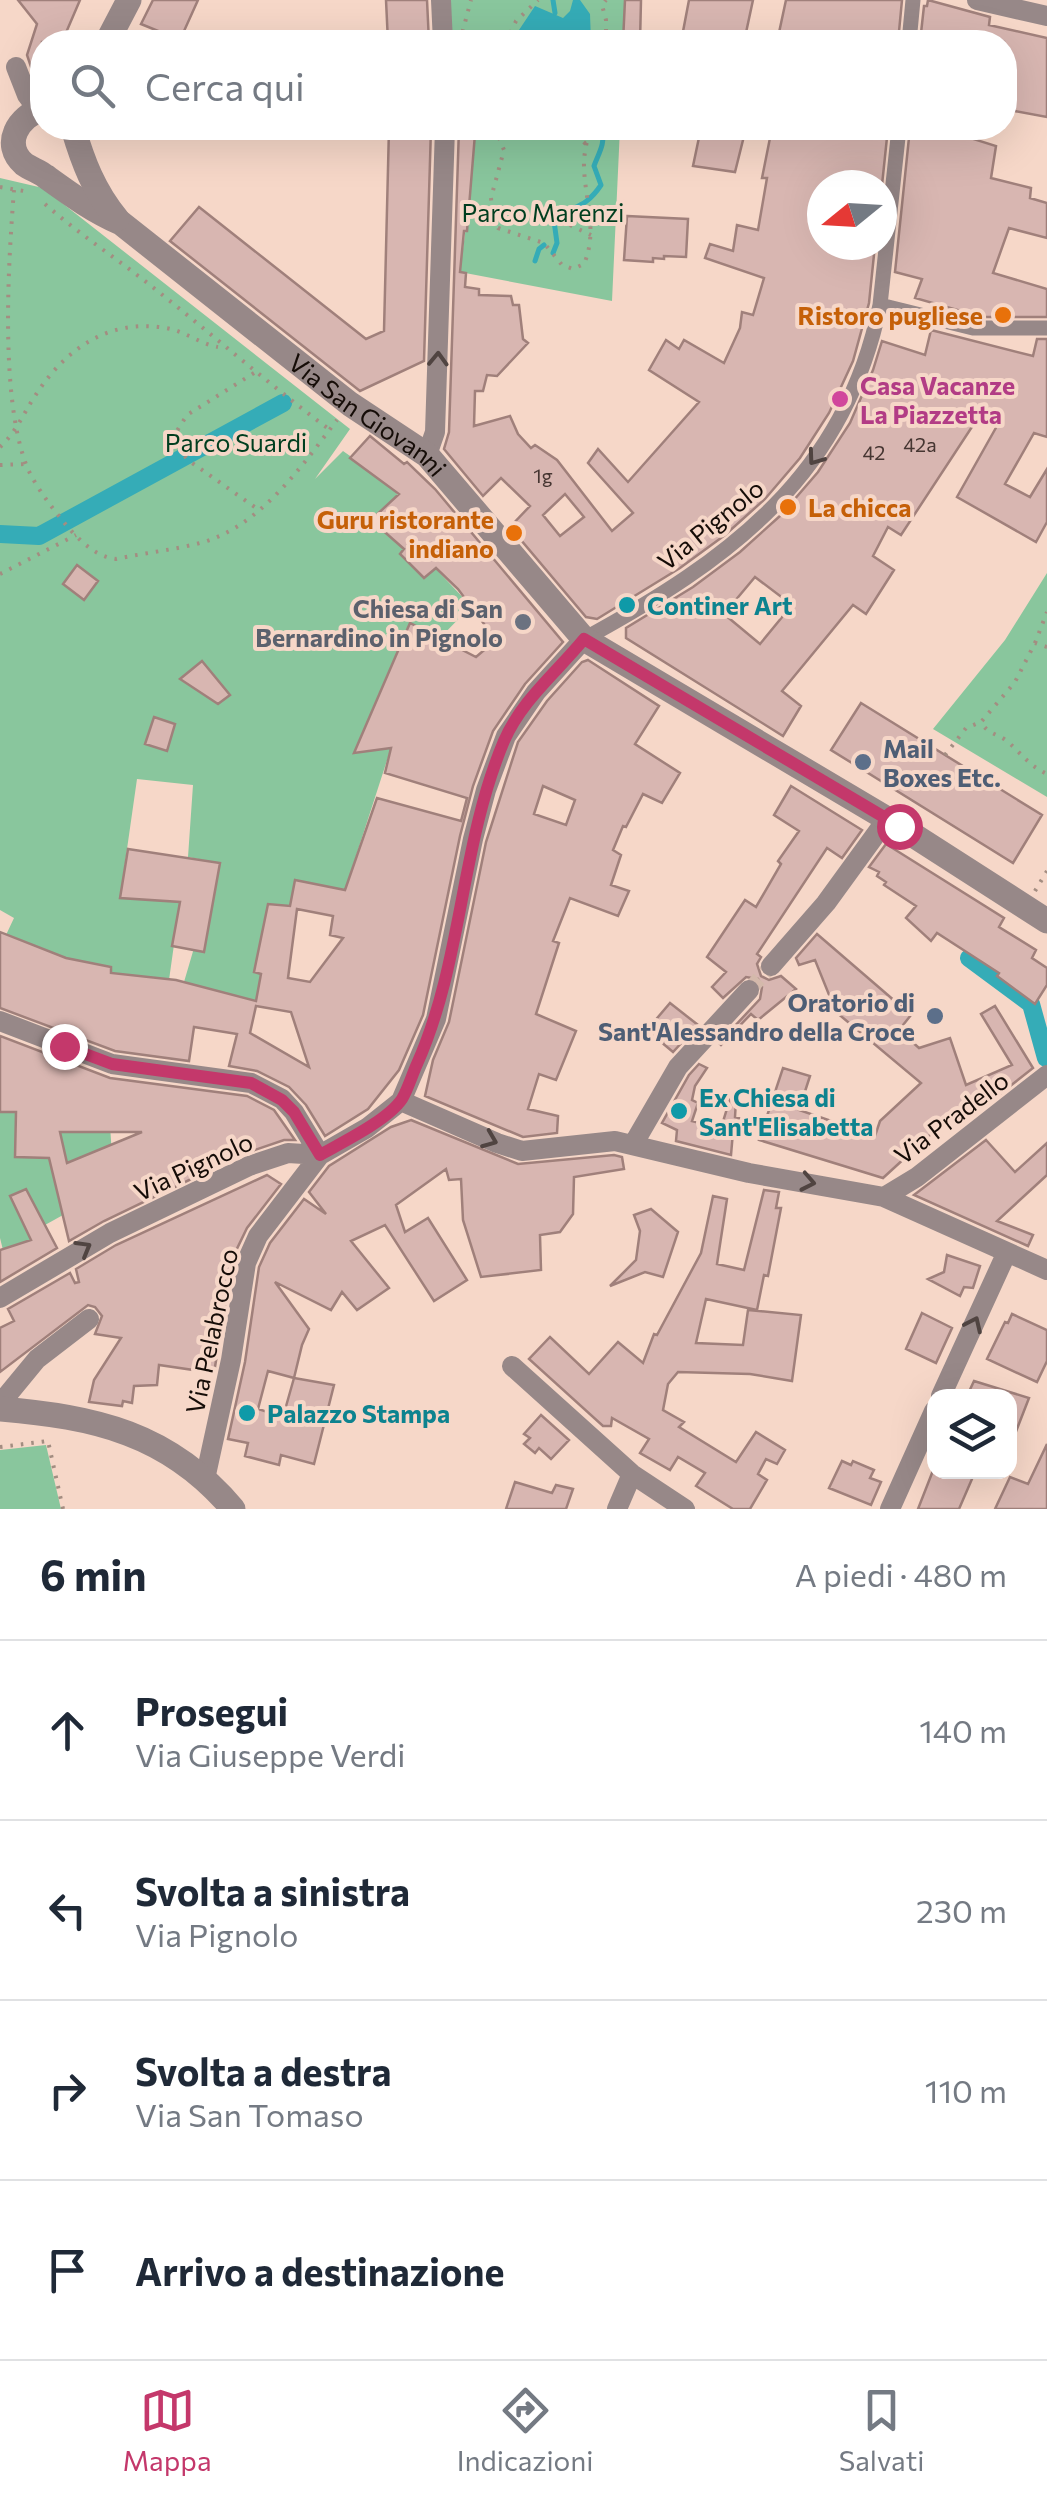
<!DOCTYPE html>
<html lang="it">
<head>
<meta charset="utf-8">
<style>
  :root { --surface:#fff; --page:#f2f2f3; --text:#1f2937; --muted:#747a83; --line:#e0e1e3; --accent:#c4386b }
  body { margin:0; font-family:Commissioner,sans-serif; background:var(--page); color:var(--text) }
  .controls { position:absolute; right:30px; bottom:30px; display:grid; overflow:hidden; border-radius:20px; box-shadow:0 10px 40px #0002 }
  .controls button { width:90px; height:90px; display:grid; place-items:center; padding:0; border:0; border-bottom:2px solid var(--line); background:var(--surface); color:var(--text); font:50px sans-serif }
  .compass { position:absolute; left:807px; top:170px; width:90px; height:90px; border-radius:50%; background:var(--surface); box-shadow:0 10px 40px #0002; rotate:252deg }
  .stop { position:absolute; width:30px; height:30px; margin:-22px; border:8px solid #c4386b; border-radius:50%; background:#fff }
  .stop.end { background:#c4386b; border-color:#fff; box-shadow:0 2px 10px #0008 }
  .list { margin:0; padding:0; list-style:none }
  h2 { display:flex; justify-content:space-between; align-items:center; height:130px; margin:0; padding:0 40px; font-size:42px }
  h2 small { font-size:32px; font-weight:400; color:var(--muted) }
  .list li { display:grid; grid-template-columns:65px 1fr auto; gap:30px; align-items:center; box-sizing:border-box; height:180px; padding:0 40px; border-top:2px solid var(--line) }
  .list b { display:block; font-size:38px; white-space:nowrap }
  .list p { margin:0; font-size:32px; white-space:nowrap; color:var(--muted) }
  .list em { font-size:32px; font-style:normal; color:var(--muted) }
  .icon { flex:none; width:55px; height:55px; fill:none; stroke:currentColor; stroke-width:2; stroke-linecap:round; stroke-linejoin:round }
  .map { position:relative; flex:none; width:1047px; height:1509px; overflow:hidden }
  .search { position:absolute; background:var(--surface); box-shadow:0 10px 40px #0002; left:30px; right:30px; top:30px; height:110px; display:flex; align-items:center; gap:25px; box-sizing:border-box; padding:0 35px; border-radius:40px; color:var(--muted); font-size:38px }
  .sheet { height:850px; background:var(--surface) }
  nav { display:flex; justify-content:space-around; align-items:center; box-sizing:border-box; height:140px; border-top:2px solid var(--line); background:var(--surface); font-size:28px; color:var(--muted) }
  nav a { display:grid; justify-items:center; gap:5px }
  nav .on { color:var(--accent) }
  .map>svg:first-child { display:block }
  .green { fill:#89c69d }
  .water { fill:#35acb7 }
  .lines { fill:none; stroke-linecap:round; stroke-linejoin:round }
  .stream { stroke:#35acb7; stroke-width:5 }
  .canal { stroke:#35acb7; stroke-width:18 }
  .building { fill:#d8b6b1; stroke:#a0807b; stroke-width:2.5; fill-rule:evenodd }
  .pedestrian-tunnel { stroke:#d4b9ab; stroke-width:15; stroke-dasharray:15 8; stroke-linecap:butt }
  .path { stroke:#a38d81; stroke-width:4; stroke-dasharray:2.5 8; stroke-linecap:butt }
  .pedestrian { stroke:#978888; stroke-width:15 }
  .minor { stroke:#978888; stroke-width:20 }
  .tertiary { stroke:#978888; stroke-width:25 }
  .oneway { stroke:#504441 }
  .route { stroke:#c4386b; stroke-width:12 }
  .food-dot { fill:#e8710a; stroke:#f6d7c8; stroke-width:4 }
  .hotel-dot { fill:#d1479c; stroke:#f6d7c8; stroke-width:4 }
  .culture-dot { fill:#0f9aa8; stroke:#f6d7c8; stroke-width:4 }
  .worship-dot { fill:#6b7280; stroke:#f6d7c8; stroke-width:4 }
  .service-dot { fill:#5c6f8a; stroke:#f6d7c8; stroke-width:4 }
  .labels { text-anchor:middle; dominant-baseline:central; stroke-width:8; stroke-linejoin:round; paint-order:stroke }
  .number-label { font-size:20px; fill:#463632 }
  .park-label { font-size:25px; fill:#003e1f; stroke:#f6d7c8 }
  .food-label { font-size:25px; font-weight:bold; fill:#c56008; stroke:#f6d7c8; text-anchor:end }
  .hotel-label { font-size:25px; font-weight:bold; fill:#b23c85; stroke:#f6d7c8; text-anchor:start }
  .street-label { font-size:25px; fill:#150c07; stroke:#f6d7c8 }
  .culture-label { font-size:25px; font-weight:bold; fill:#0d838f; stroke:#f6d7c8; text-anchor:start }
  .worship-label { font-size:25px; font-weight:bold; fill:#5b616d; stroke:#f6d7c8; text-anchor:end }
  .service-label { font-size:25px; font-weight:bold; fill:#4e5e75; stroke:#f6d7c8; text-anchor:start }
</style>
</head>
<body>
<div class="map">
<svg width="1047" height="1509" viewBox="0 0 1047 1509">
  <rect width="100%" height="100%" fill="#f6d7c8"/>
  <path class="green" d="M449,0H625L623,42H451Z
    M473,128H620L612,301L460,272L470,196Z
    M0,178L43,188L350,429L315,479L343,451L387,482L398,495L371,520L405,547L400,555L424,577L435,568L471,606L440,638L355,752L391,748L345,890L296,880L290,906L255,972L261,974L256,1001L184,982L219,863L188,857L193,785L137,779L120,898L180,902L169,980L111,973V967L66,958L6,935L14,918L0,910Z
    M1047,573V797L933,729L1005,640Z
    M0,1112H17L33,1131L110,1125L112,1156L106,1147L81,1157L85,1170L70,1176L65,1153L49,1154L63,1215L45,1225L26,1189L10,1195L31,1240L3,1250L0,1238Z
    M46,1445L61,1509H0V1450Z"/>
  <path class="water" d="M573,0H580L590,14L591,42H511L535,6L563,18L570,11Z"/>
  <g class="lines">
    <path class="stream" d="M553,0L555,13
      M553,253L557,243L554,221C570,204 583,212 601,185L594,166C600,150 605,145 602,128
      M535,261L539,249L544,245"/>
    <path class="canal" d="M0,534L39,536L283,403
      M969,958L1031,1004L1046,1058"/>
  </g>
  <path class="building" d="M18,0H80L62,42H42V80L31,67L27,55L37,24Z
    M153,0H198L180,40L141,24Z
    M386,0H427L429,42H388Z
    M625,0H641L640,42H623Z
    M689,0H753L744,42H681Z
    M786,0H902L898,42H777Z
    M928,0L990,17L989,25L1047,38V117L1004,109V42H920L924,6H927Z
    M389,128H431L424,361L360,391L170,241L199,207L366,339L384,331Z
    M459,128H472L475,134L467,231H464L460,272L466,273L465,287L479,289V295L511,296L513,305H519L523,339L528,343L497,376L487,375L483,391H475L474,426L510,416L518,434L531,448L535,445L557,460L612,531L633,513L588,463L598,449L628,482L699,402L649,370L666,340L679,349L684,340L724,363L740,328L742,312L753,315L764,278L705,258L710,244L733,251L737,225L758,230L767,178H762L772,128H888L882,185H822V245H875L869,303L853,361L829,413L800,458L765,499L725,535L680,568L597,619L586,617L510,527L530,506L501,478L483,496L444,449L449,432ZM565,494L584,517L560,536L543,515Z
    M701,128H746L735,172L693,166Z
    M910,128H949L948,131L996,146L991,178L1031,188L1030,198L1047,203V238L1009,228L993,273L1047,289V317H982L915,298L922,279L895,272Z
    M627,216L688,219L686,257L664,256V259L653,258V262L624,260Z
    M931,330L1033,356L1037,339H1047V437L1034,433L1005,484L1030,497L1047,469V522L1036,542L957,497L1002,417L985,407L901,535L888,527L873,556L894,570L866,614L853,605L782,691L801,706L783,736L626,638V628L693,587L740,552L781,515L818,472L850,423L873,370L882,341L925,355ZM755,577L792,605L760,644L724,614Z
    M370,436L404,464L407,462L435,489L563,642L525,684L493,731L473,786L460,836L423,1015L399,1070L368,1109L325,1136L306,1105L289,1087L257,1071L229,1066L237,1034L194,1027L189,1061L115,1051L0,1008V932L66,958L111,967V973L176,980L256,1001L261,974L254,972L268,904L290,906L295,880L345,890L377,798L461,821L467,798L385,773L391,748L354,753L410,623L476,657L496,640L458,589L436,568L424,578L400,554L404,549L371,520L399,494L350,458ZM297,909L333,916L330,935L343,938L310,982L288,978ZM256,1006L291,1012L309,1067L250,1033Z
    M77,565L98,581L84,600L63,584Z
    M588,660L659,706L635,744L680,773L662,803L643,794L626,827L623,826L613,850L621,855L611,885L629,891L618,916L570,898L553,941L559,943L536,1014L576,1031L556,1080L539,1074L528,1109L558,1116L557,1133L523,1137L425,1096L433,1060L449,1022L486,842L518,742L547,701L582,662ZM543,786L575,800L566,825L534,814Z
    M202,661L230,695L218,704L180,679Z
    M861,703L1042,815L1013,863L831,750Z
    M154,717L175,724L167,751L145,744Z
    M791,786L862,830L842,858L827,848L757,954L761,957L757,964L761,976L769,980L781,976L796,989L758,1020L751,1014L721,1045L719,1043L760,999L762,987L758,979L746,977L723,998L712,987L726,972L707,957L745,900L756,907L781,864L778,861L799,831L774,815Z
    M886,844L1004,918L999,927L1036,950L1032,958L1047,968V985L1035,1004L997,976L999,973L937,933L931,941L906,918L916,906L884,885L886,882L877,876L879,872L869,867Z
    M128,849L220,863L204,952L172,946L180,902L120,898Z
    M817,934L911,1015L899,1030L919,1048L950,1038L966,1085L1012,1065L981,1014L995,1006L1033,1068L1000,1094L960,1117L955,1112L883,1178L759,1140L783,1068L810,1076L799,1110L875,1136L880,1121L921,1083L836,1012L815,960L799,965L796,958Z
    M670,1003L698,1025L673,1052L647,1030Z
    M0,1036L110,1078L247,1096L274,1110L295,1140H284L243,1154L104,1221L69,1241L49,1158L15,1157L16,1112H0ZM60,1132H142L67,1163Z
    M699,1064L707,1068L695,1086L692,1100L698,1103L692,1121L721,1128L730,1099L736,1100L735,1117L739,1118L733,1132L731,1155L676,1141L677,1130L662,1123L689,1075Z
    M411,1120L518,1164L614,1155L622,1157L624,1169L574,1177L573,1214L560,1232L540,1235L541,1270L481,1277L463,1220L461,1179L449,1180L446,1169L396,1205L405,1232L428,1218L467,1280L434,1301L385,1225L351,1241L389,1288L357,1310L342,1292L331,1310L275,1282L309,1329L302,1345L294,1378L334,1385L314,1464L281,1455L279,1465L245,1456L248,1443L228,1439L245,1362L259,1267L270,1243L304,1199L326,1214L309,1192L329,1166L391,1127ZM268,1371L294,1378L283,1417L258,1409Z
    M986,1140L1015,1172L1047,1143V1175L997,1221L1033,1235L1028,1246L914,1195Z
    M267,1175L281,1184L247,1228L233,1257L214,1373L159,1365L157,1385L134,1386L132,1403L123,1401L122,1406L89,1402L94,1380L121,1338L95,1334L102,1316L95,1307L88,1305L0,1372V1328L14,1321L8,1309L70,1273L75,1283L79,1282L76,1269L116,1245Z
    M26,1189L57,1248L0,1282V1250L31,1240L10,1196Z
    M764,1190L779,1192L776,1208H781L768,1276L764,1275L757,1310L706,1299L696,1343L743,1345L748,1310L801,1315L792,1381L750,1374L678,1372L668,1384L663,1410L684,1422L679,1427L736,1462L756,1432L785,1450L777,1464L766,1459L758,1474L767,1480L750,1509H733L696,1486L705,1473L678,1457L670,1470L640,1453L649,1439L612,1418L611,1426H603L529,1359L550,1337L589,1374L618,1342L643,1363L654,1334L657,1335L701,1253L713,1196L727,1199L717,1264L744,1270Z
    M651,1209L678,1232L663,1277L645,1272L610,1286L636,1260L640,1231L634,1215Z
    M947,1255L980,1266L973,1288L964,1287L960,1296L928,1279L944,1272Z
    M922,1313L952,1328L936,1363L906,1349Z
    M1012,1314L1047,1330V1361L1037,1382L987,1359L1005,1322L1008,1323Z
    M974,1381L1029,1398L1010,1447V1396H967Z
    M541,1415L569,1440L551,1459L539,1448L535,1453L524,1444L530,1438L524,1434Z
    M1047,1444V1509H995L1010,1477L1028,1484Z
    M842,1461L851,1465L853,1461L874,1470L870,1478L881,1482L871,1505L829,1488Z
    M934,1468V1472H975L959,1509H918Z
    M515,1482L552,1493L556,1485L573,1489L566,1509H506Z"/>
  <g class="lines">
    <path class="pedestrian-tunnel" d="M749,990L771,966"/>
    <path class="path" d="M465,42L463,30L471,0
      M506,42L516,21L538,0
      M606,42V20L602,5L606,0
      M495,128L504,150L491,198L493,220L498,228L544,243L562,265L573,269L584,264C599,229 583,196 584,160C585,149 588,138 589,128
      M568,128L587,145
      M0,187L30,192
      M14,190C8,266 0,398 27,467C37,489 51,506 66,525C79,540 96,557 116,559C144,553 173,550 200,543C260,527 301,467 337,420
      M45,204C80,235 119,260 155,289C214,336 270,385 330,430
      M570,225L591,235
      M254,373L187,415L175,434L181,452L188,460L259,510
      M0,447C17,431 23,414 35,396C65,349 109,318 166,328C185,331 200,344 218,347
      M0,465L26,464
      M0,574L76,535
      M1035,643L1047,612
      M1047,647L1035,643L1015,682L981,722C988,735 998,733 1008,742C1023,755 1027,764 1047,774
      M945,755L966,728L981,722
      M1035,891L1047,871
      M0,1447L48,1441L63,1509"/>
    <path class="pedestrian" d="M909,42L913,0
      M880,305L973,328H1047
      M584,639C729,560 845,476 880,305L899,128"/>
    <path class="minor" d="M441,0L443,42
      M977,0L1047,16
      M16,67L27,95L38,110
      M427,455L435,432L445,128
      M771,966L826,903L887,819
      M0,1021L112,1064L251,1083L282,1099L294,1112L320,1155
      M401,1101L497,1143L522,1151L615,1141L749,1173L884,1197L1047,1270
      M634,1143L678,1067L749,990
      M884,1197L917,1177L1047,1075
      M0,1298L110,1233L249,1166L288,1153L320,1155L367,1128L401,1101L436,1019L473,839L486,790L506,736L536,692L584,639
      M512,1366L632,1474L685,1509
      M941,1396L1007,1252
      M0,1404L37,1359L89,1319
      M205,1479L231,1360L246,1263L258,1236L320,1155
      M617,1509L632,1474
      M890,1509L934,1411"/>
    <g class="tertiary">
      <path d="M107,42L129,0"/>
      <path id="s1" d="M42,109C19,116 1,144 24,164C31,169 39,171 45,176C70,194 93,211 121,223L350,404L427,455L584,639L899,826L1047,921"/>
      <path d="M73,128C83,162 94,191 117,219"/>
      <path d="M0,1409C95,1417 169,1433 233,1509"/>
    </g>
  </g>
  <defs><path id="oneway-chevron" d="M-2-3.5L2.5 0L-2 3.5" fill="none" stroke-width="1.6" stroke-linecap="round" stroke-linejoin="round" transform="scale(2.5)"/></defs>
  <g class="oneway">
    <use href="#oneway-chevron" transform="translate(438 359) rotate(-88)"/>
    <use href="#oneway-chevron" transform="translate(815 458) rotate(126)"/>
    <use href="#oneway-chevron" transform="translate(490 1140) rotate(22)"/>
    <use href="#oneway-chevron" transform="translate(808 1182) rotate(11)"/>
    <use href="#oneway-chevron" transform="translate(84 1248) rotate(-30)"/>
    <use href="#oneway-chevron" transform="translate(974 1324) rotate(-65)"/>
  </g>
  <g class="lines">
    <path class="route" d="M64,1046L112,1064L251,1083L282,1100L294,1112L320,1155C343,1142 388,1120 402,1099C408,1089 412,1075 417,1064C463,961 460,845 504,741C521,701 557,672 584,639L899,826"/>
  </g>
  <g class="food-dot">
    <circle cx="1003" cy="315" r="10"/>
    <circle cx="788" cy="507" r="10"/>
    <circle cx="514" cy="533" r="10"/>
  </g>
  <circle class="hotel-dot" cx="840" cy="399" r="10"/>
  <g class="culture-dot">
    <circle cx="627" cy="605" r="10"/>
    <circle cx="679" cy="1111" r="10"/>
    <circle cx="247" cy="1413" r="10"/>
  </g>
  <circle class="worship-dot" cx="523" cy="622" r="10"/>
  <g class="service-dot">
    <circle cx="863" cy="762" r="10"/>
    <circle cx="935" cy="1016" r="10"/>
  </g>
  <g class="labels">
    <g class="number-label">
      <text x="920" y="444">42a</text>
      <text x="874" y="452">42</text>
      <text x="543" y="475">1g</text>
    </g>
    <g class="park-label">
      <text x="543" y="212">Parco Marenzi</text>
      <text x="236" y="442">Parco Suardi</text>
    </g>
    <g class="food-label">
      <text x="983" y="315">Ristoro pugliese</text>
      <text x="808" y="507" text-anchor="start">La chicca</text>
      <text x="494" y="519">Guru ristorante<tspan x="494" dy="29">indiano</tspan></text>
    </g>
    <g class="hotel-label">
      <text x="860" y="385">Casa Vacanze<tspan x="860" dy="29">La Piazzetta</tspan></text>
    </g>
    <g class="street-label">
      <text stroke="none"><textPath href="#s1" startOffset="498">Via San Giovanni</textPath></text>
      <text transform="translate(710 524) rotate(-39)">Via Pignolo</text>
      <text transform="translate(951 1117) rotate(-37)">Via Pradello</text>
      <text transform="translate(193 1166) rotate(-25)">Via Pignolo</text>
      <text transform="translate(211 1331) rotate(-78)">Via Pelabrocco</text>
    </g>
    <g class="culture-label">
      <text x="647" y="605">Continer Art</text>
      <text x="699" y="1097">Ex Chiesa di<tspan x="699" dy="29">Sant'Elisabetta</tspan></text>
      <text x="267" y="1413">Palazzo Stampa</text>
    </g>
    <g class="worship-label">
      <text x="503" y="608">Chiesa di San<tspan x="503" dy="29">Bernardino in Pignolo</tspan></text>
    </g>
    <g class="service-label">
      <text x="883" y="748">Mail<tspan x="883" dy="29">Boxes Etc.</tspan></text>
      <text x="915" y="1002" text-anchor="end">Oratorio di<tspan x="915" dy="29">Sant'Alessandro della Croce</tspan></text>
    </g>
  </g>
</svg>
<div class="controls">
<button><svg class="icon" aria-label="layers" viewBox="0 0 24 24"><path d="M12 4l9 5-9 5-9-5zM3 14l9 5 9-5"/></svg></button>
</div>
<svg class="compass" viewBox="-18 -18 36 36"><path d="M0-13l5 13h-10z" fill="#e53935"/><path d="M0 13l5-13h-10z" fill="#747a83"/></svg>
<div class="stop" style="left:899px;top:826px"></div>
<div class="stop end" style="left:64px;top:1046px"></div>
<div class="search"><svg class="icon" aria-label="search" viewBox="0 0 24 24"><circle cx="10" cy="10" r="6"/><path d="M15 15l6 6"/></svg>Cerca qui</div>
</div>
<section class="sheet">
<h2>6 min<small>A piedi · 480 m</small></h2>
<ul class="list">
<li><svg class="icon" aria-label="ahead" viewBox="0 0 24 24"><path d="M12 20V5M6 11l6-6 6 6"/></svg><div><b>Prosegui</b><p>Via Giuseppe Verdi</p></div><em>140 m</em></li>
<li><svg class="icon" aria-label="left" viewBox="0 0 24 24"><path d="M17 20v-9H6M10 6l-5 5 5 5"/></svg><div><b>Svolta a sinistra</b><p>Via Pignolo</p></div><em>230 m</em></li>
<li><svg class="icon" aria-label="right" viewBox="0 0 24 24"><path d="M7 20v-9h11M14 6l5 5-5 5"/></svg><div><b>Svolta a destra</b><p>Via San Tomaso</p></div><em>110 m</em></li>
<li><svg class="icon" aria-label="arrive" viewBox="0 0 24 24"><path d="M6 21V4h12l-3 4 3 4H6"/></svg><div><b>Arrivo a destinazione</b></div></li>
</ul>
</section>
<nav>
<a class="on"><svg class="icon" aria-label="map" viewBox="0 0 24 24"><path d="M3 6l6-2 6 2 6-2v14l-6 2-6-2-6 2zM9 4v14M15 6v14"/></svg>Mappa</a>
<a><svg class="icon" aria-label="directions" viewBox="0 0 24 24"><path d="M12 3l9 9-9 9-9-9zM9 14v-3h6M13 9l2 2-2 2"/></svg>Indicazioni</a>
<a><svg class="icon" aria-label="saved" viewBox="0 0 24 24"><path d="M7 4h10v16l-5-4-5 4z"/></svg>Salvati</a>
</nav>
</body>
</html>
